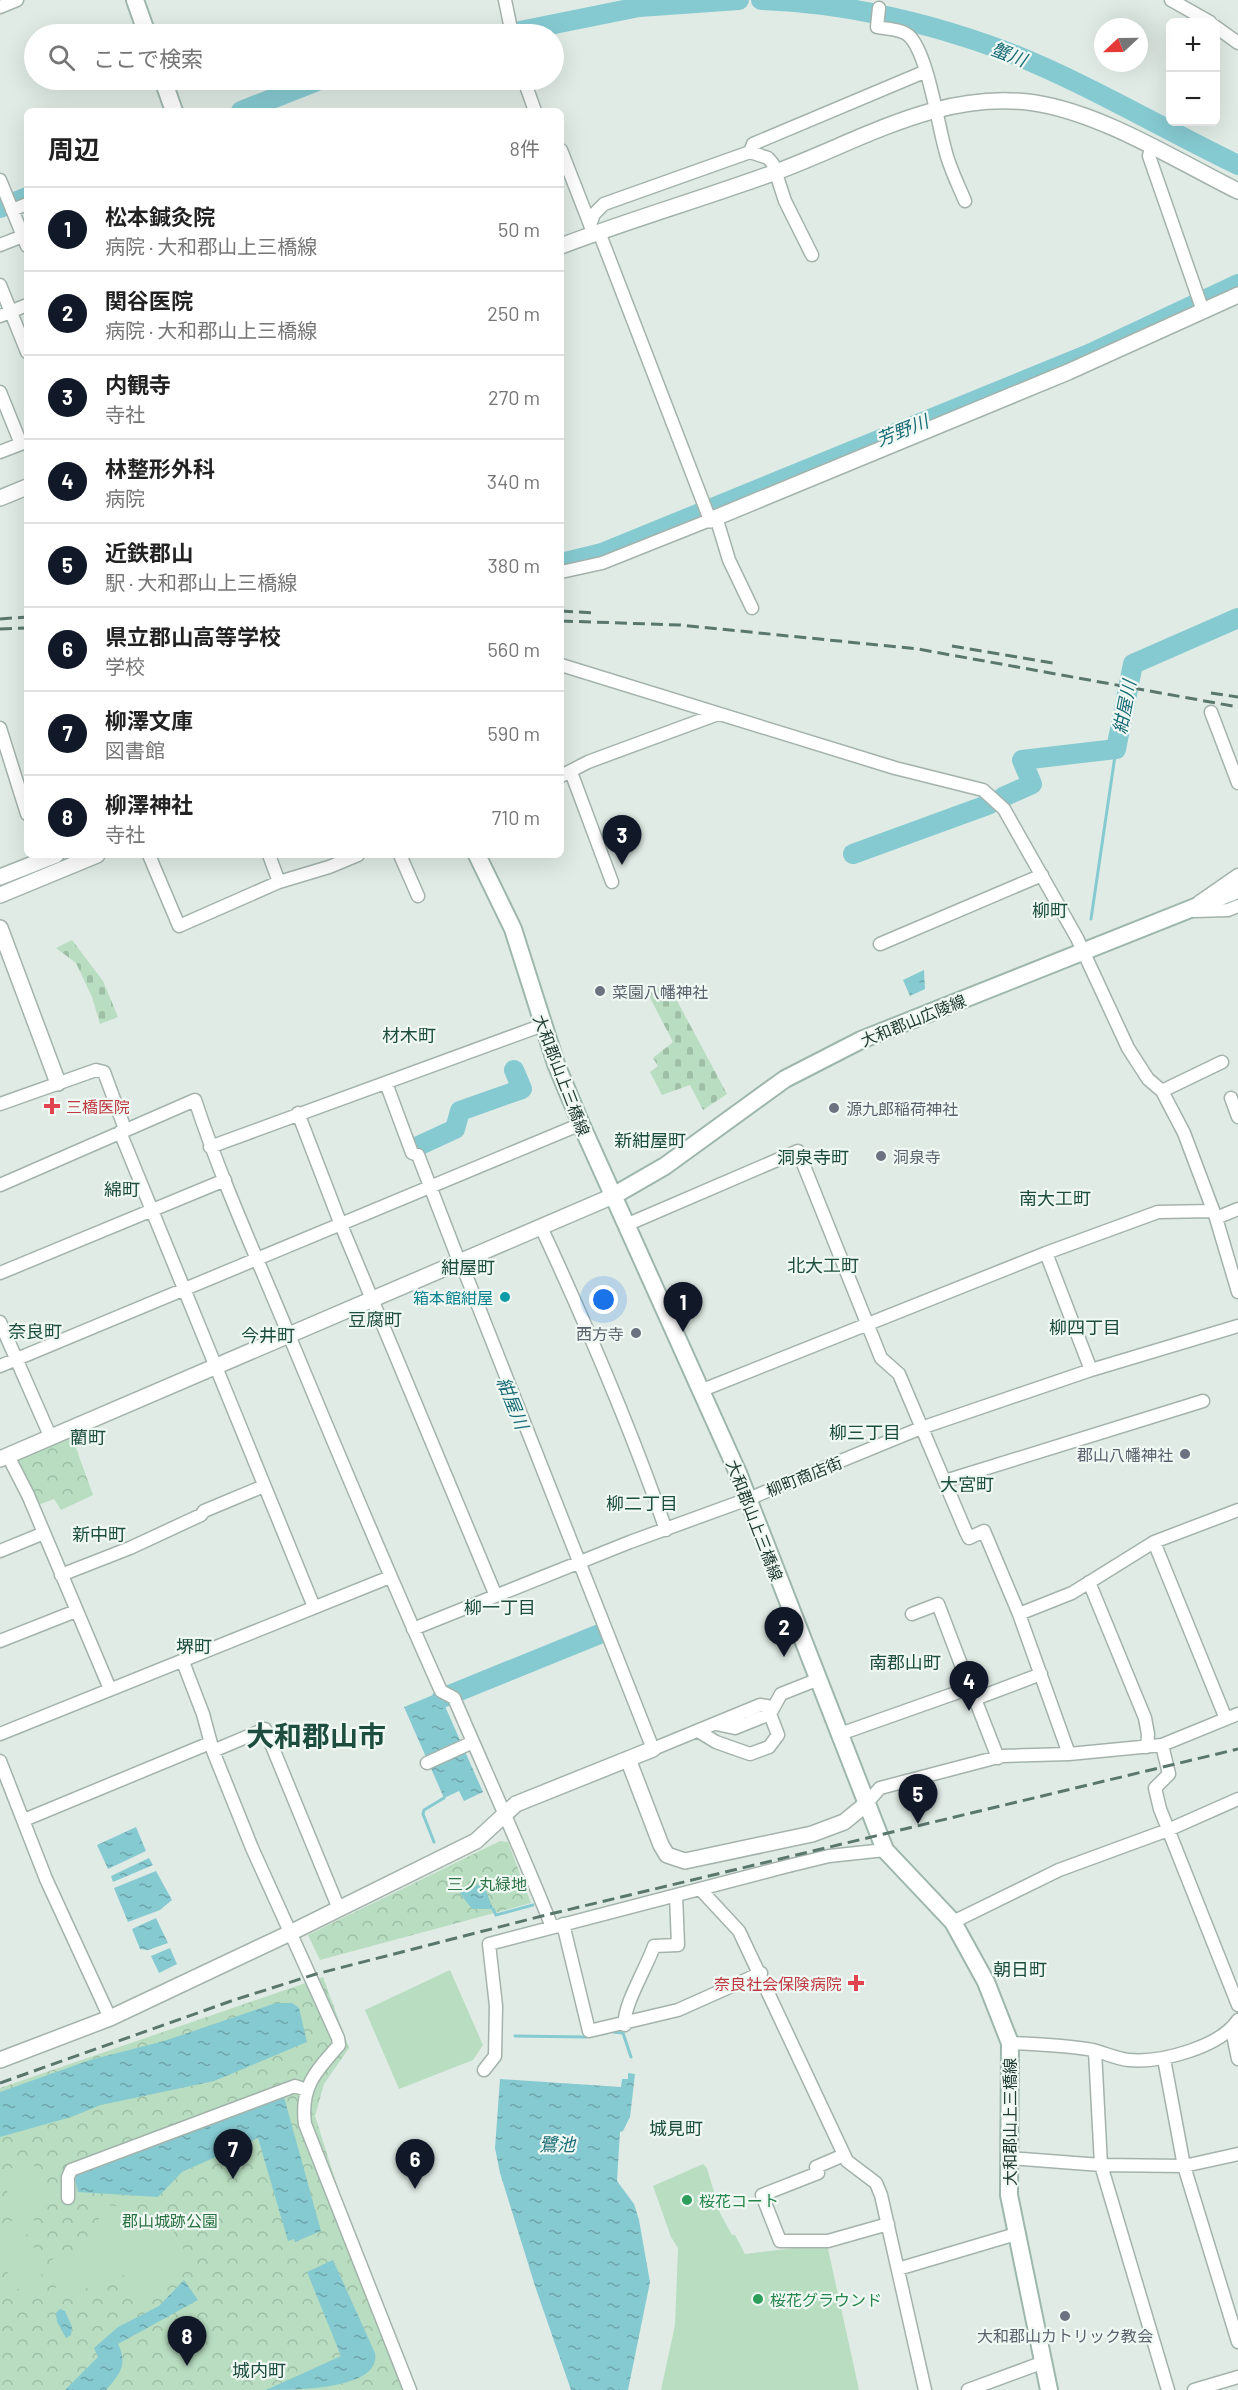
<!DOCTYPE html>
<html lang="ja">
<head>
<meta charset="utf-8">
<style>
  :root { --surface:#fff; --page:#f6f6f6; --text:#222; --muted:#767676; --line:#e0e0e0; --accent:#111827 }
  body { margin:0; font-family:Barlow,"Noto Sans JP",sans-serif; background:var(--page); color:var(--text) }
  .controls { position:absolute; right:18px; top:18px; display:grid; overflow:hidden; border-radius:9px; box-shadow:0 6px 24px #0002 }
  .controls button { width:54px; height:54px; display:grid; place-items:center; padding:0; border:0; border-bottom:2px solid var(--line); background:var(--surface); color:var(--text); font:30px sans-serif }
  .compass { position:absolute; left:1094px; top:18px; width:54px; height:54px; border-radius:50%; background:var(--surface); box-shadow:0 6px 24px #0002; rotate:248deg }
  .you { position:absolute; left:604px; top:1300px; width:21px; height:21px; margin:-15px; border:4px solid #fff; border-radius:50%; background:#1a73e8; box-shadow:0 0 0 9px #1a73e833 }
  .badge { display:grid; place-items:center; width:39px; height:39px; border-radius:50%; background:var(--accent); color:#fff; font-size:20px; font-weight:700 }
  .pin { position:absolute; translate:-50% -50px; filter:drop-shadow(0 2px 3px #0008) }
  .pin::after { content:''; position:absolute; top:32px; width:21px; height:18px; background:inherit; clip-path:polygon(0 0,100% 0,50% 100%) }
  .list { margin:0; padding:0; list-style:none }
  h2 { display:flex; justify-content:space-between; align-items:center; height:78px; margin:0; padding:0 24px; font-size:26px }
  h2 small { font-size:20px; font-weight:400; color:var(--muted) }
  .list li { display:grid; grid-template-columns:39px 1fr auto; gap:18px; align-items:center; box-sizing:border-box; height:84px; padding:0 24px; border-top:2px solid var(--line) }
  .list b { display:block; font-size:22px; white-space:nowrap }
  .list p { margin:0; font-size:20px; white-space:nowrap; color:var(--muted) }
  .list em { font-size:20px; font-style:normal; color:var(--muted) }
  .icon { flex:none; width:33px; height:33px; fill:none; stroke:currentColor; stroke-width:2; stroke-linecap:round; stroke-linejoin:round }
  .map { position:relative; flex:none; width:1238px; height:2390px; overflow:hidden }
  .search { position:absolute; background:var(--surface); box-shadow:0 6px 24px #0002; left:24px; top:24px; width:540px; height:66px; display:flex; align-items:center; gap:15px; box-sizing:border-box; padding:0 21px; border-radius:33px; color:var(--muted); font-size:22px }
  .panel { position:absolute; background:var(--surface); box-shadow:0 6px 24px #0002; left:24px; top:108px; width:540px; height:750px; border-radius:9px }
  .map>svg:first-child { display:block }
  .cemetery { fill:url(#cemetery-stones) }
  .park { fill:url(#park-crowns) }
  .garden { fill:#b8ddc0 }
  .water { fill:url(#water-ripples) }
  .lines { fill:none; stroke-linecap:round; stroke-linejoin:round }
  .stream { stroke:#86cad1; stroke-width:3 }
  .river { stroke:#86cad1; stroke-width:20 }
  .minor-casing { stroke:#a3b3ac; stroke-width:15 }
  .tertiary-casing { stroke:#a3b3ac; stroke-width:18 }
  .secondary-casing { stroke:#9eb7ad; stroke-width:20 }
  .minor { stroke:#fff; stroke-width:12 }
  .tertiary { stroke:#fff; stroke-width:15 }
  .secondary { stroke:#fff; stroke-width:16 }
  .rail { stroke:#5a776e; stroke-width:3; stroke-dasharray:12 6; stroke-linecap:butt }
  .worship-dot { fill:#6b7280; stroke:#f0f8f3; stroke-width:2 }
  .health-dot { fill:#e0444e; stroke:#f0f8f3; stroke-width:2 }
  .culture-dot { fill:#0f9aa8; stroke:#f0f8f3; stroke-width:2 }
  .leisure-dot { fill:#2e9e5b; stroke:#f0f8f3; stroke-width:2 }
  .labels { text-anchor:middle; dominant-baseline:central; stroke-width:4.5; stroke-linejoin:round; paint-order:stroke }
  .worship-label { font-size:16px; fill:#5b616d; stroke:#f0f8f3; text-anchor:start }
  .street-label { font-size:16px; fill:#203b33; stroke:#f0f8f3 }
  .health-label { font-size:16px; fill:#be3a42; stroke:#f0f8f3; text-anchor:start }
  .culture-label { font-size:16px; fill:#0d838f; stroke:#f0f8f3; text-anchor:end }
  .park-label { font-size:16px; fill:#2a7242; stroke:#f0f8f3 }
  .leisure-label { font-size:16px; fill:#27864d; stroke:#f0f8f3; text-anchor:start }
  .water-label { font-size:18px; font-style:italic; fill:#1a6d78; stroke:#f0f8f3 }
  .neighbourhood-label { font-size:18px; fill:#1c4d3f; stroke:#f0f8f3 }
  .town-label { font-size:28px; font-weight:bold; fill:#1c4d3f; stroke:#f0f8f3 }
</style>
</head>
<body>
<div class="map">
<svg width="1238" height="2390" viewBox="0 0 1238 2390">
  <defs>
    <pattern id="cemetery-stones" width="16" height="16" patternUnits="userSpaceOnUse" patternTransform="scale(1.5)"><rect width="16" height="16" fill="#b8ddc0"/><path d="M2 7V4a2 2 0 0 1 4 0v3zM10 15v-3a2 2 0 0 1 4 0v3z" fill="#9ebfa5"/></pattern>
    <pattern id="park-crowns" width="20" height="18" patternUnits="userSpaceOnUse" patternTransform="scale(1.5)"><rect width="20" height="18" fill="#b8ddc0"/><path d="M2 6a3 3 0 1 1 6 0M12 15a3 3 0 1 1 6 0" fill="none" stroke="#9ebfa5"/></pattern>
    <pattern id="water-ripples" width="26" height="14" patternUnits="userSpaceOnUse" patternTransform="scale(1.5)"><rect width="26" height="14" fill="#86cad1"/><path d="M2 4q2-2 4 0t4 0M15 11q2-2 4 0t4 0" fill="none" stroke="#6da5aa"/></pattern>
  </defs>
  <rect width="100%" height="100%" fill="#e0ebe5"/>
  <path class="cemetery" d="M72,940L103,981L118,1017L100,1024L92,997L76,963L56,948Z
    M668,984L727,1094L703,1110L690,1085L662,1095L650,1072L658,1066L653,1058L673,1042L647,992Z"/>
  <path class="park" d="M72,1437L93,1495L61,1510L54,1499L38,1505L13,1458Z
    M500,1841L508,1842L531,1903L320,1960L308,1935Z
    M323,1977L349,2048L324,2084L315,2116L351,2230L416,2390H0V2088Z"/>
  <path class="garden" d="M450,1970L483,2045L473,2060L399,2089L365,2010Z
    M33,2161L47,2209L32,2215L37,2229L26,2235L30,2245H33C37,2261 51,2288 34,2298C6,2291 0,2252 0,2228L17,2218L0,2172Z
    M703,2164L707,2168L720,2213L732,2235H735L745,2254L827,2244L859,2390H661L675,2325L678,2248L671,2237L653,2186Z
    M99,2204L160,2212L164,2215L190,2260L144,2295C131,2294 130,2282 122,2274L57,2300L52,2293L58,2284L51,2260L90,2243V2227L99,2224Z"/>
  <path class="water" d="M924,970L925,989L910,996L903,980Z
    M433,1695H440L483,1792L464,1801L459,1791L444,1798L404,1707Z
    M136,1827L146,1851L108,1869L97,1845Z
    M149,1858L153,1865L113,1882L111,1876Z
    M156,1871L172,1900L160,1910L128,1922L114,1888Z
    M483,1883L493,1909H472L459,1892Z
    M156,1918L168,1943L148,1950L140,1949L132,1929Z
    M170,1948L177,1964L159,1973L151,1956Z
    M276,2003H292L299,2008L307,2042L214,2081L101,2105L71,2117L0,2137V2092L90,2060L164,2041Z
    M628,2073L635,2074L630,2117L623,2131L620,2132L617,2181L634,2204L639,2220L650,2282L628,2390H571L535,2286L500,2173L495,2148L500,2079L621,2087L622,2079H628Z
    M284,2097L321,2231L295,2242L294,2239L288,2241L258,2138L182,2172L158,2197L78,2192L75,2179L79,2171Z
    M333,2260L375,2353C382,2390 295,2390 266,2390L341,2356L307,2272Z
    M184,2280L198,2300L118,2344C128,2364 120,2374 106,2390H65L98,2357L94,2348L118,2327L159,2306Z
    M60,2309L65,2311L72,2327L71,2335L66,2338L57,2322L56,2313Z"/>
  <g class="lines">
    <path class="stream" d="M855,0L868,12
      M1091,919L1116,749
      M434,1842L423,1814L424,1810L444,1798
      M493,1909L496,1915L533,1905
      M613,2032L623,2033L631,2057
      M515,2036L585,2037L607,2033"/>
    <path class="river" d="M761,0C844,3 927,22 1005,51C1085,82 1161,128 1238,165
      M505,34L639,7L739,0
      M241,111L320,80
      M0,208L27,197
      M561,563L602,553L1089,354L1238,284
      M1003,797L1032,784L1022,760L1116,749L1133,664L1238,618
      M853,854L990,804
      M416,1147L455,1129L460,1111L522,1089L514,1070
      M442,1698L602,1633"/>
    <defs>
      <path id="minor" d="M505,0L512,34
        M1171,0L1210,22
        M0,7L17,0
        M879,8L877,27C886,29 901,29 908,35C927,50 938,125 945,149C949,167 958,184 965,201
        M1216,27L1238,43
        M524,80L535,111
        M1151,147L1149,156L1203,311
        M561,150L591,227
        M750,152L753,144L924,72
        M0,180L27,246
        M12,210L27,204
        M590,225L594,214L604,204L750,152L768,158L773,164L785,201L812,255
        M0,245L23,236
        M0,285L27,352
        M0,316L27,305
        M0,392L21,444
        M0,452L26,442
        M716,517L729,560L752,608
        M561,572L602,563L710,520L599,232
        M561,665L895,768L983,790L1004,809L1077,938L1128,1048L1148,1079L1162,1091L1184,1133L1216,1218L1238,1292
        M1211,712L1238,783
        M0,728L27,814
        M571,772L612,882
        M561,776L588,762L718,714
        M149,855L179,926L279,882L329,867L358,855
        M269,855L279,882
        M400,855L418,896
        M1199,902L1238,875
        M1193,911L1228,910L1238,906
        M880,944L1042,875
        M386,1083L412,1153L418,1155L457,1256V1264L464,1270L653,1749L760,1705L767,1706L778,1735L769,1747L750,1754L716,1742L698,1731
        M1162,1091L1222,1062
        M1231,1098L1238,1117
        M0,1104L96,1070L104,1072L125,1129
        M298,1113L341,1225L496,1596
        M120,1132L314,1607
        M210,1147L543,1025
        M0,1185L195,1100C222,1182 258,1260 291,1340C340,1458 389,1575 441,1691L454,1698C487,1775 521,1849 552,1927
        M1216,1218L1238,1209
        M626,1225L798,1151L881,1358L899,1374L966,1532L969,1538L984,1531L1019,1614L1069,1754
        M541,1227C587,1326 630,1426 666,1530
        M1046,1253L1091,1370
        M0,1273L225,1180
        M0,1322L51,1438
        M0,1366L581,1124
        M700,1391L1046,1253L1158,1212L1213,1211
        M8,1456L28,1495L110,1689
        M945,1481L1203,1401
        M1154,1542L1226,1719
        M0,1551L44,1533
        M61,1575L130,1548L201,1515L204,1511L264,1486
        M1089,1582L1145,1718L1148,1734L1147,1747
        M912,1614L938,1604L970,1688
        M1019,1614L1072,1593L1154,1542L1238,1510
        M413,1629L630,1542L748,1499L921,1428L1091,1370L1238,1326
        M0,1641L76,1611
        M183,1662L203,1714L213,1751L252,1848L338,2038L339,2045C316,2071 300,2087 305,2124L410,2390
        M975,1699L998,1758
        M716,1724L735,1728L770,1714L781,1694L819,1679
        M0,1734L390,1577
        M840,1734L970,1688L975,1699L1041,1674
        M1162,1745L1169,1774L1155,1788L1160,1809L1238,2005
        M213,1751L265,1729L339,1909
        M0,1761L46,1879L110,2018
        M427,1763L473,1742
        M865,1805L880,1788L1002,1756L1069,1754L1162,1745L1238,1714
        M24,1820L210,1743
        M700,1889L739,1931L847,2161L876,2183L881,2195L925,2390
        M953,1922L1059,1870L1168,1830L1238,1799
        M563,1924L589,2031L678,2010L761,1973
        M625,2025C622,2007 647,1967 654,1946L678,1945L676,1895
        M1232,2030L1238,2059
        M1010,2043C1037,2044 1066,2045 1093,2050C1105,2053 1117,2059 1129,2060C1161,2063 1220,2047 1238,2020
        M1095,2051L1101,2165L1168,2390
        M1164,2059L1184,2166L1238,2342
        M484,2070L495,2056L496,2006L489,1944L788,1866L829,1856L885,1850
        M844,2155L816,2167L818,2173L762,2195L780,2241H828L888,2224
        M1009,2158L1101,2165L1184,2166L1238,2154
        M68,2198V2177L71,2170L295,2086L306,2090
        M898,2269L1016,2234
        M968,2390L1044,2362
        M1194,2390L1238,2377"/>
      <path id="tertiary" d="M561,246C632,219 705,198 776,172C860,141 941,89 1035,103C1104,114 1175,160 1238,191
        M0,498L27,487
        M710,520L1068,372L1238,295
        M0,877L56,855
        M0,895L97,855
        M0,928L58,1083
        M0,1459L613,1196
        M628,1759L661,1845L667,1855L685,1861L812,1834L844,1822L865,1805
        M0,2060L110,2018L290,1933L476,1841L516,1804L653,1749"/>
      <path id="secondary" d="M135,0L147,34
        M163,80L174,111
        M477,855L513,929L556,1064L581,1124L738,1473L885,1850L953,1922L986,1982L1010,2043L1009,2195L1049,2390
        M613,1196L665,1166L785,1079L861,1040L1238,890"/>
    </defs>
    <use href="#minor" class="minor-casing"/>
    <use href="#tertiary" class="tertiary-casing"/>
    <use href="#secondary" class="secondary-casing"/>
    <use href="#minor" class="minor"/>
    <use href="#tertiary" class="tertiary"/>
    <use href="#secondary" class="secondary"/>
    <path class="rail" d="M561,611L596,613
      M0,619L27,617
      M561,621L680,625L918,649L1238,707
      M0,629L27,628
      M952,646L1058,664
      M1211,693L1238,697
      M0,2083L234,2000L316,1974L542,1916L1238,1749"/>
  </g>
  <g class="worship-dot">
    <circle cx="600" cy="991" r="6"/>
    <circle cx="834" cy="1108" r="6"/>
    <circle cx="881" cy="1156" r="6"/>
    <circle cx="636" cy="1333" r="6"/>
    <circle cx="1185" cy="1454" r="6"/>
    <circle cx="1065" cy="2316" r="6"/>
  </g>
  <g class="health-dot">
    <path d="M49 1097h6v6h6v6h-6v6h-6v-6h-6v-6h6z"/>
    <path d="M853 1974h6v6h6v6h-6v6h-6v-6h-6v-6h6z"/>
  </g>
  <circle class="culture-dot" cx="505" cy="1297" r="6"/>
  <g class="leisure-dot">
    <circle cx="687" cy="2200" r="6"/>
    <circle cx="758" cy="2299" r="6"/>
  </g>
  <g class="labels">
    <g class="worship-label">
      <text x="612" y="991">菜園八幡神社</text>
      <text x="846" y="1108">源九郎稲荷神社</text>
      <text x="893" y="1156">洞泉寺</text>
      <text x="624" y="1333" text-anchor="end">西方寺</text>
      <text x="1173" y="1454" text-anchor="end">郡山八幡神社</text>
      <text x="1065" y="2335" text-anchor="middle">大和郡山カトリック教会</text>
    </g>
    <g class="street-label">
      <text transform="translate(913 1020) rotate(-22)">大和郡山広陵線</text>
      <text transform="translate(562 1075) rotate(69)">大和郡山上三橋線</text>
      <text transform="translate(804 1476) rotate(-22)">柳町商店街</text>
      <text transform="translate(755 1520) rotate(69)">大和郡山上三橋線</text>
      <text transform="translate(1009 2122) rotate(-90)">大和郡山上三橋線</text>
    </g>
    <g class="health-label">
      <text x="66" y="1106">三橋医院</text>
      <text x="842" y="1983" text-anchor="end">奈良社会保険病院</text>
    </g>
    <g class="culture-label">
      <text x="493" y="1297">箱本館紺屋</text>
    </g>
    <g class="park-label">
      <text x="487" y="1883">三ノ丸緑地</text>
      <text x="170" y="2220">郡山城跡公園</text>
    </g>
    <g class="leisure-label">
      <text x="699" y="2200">桜花コート</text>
      <text x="770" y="2299">桜花グラウンド</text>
    </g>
    <g class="water-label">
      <text transform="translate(1009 54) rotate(21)">蟹川</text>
      <text transform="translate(902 430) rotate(-22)">芳野川</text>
      <text transform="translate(1124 707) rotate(-79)">紺屋川</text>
      <text transform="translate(513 1403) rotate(68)">紺屋川</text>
      <text x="557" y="2144">鷺池</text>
    </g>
    <g class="neighbourhood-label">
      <text x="1050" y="910">柳町</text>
      <text x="409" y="1035">材木町</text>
      <text x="650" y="1140">新紺屋町</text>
      <text x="813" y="1157">洞泉寺町</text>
      <text x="122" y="1189">綿町</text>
      <text x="1055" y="1198">南大工町</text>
      <text x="823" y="1265">北大工町</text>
      <text x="468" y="1267">紺屋町</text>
      <text x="375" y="1319">豆腐町</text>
      <text x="1085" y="1327">柳四丁目</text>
      <text x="35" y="1331">奈良町</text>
      <text x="268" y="1335">今井町</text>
      <text x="865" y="1432">柳三丁目</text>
      <text x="88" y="1437">藺町</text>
      <text x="967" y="1484">大宮町</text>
      <text x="642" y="1503">柳二丁目</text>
      <text x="99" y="1534">新中町</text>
      <text x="500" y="1607">柳一丁目</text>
      <text x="194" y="1646">堺町</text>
      <text x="905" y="1662">南郡山町</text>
      <text x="1020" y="1969">朝日町</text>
      <text x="676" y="2128">城見町</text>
      <text x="259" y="2370">城内町</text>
    </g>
    <g class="town-label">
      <text x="316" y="1735">大和郡山市</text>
    </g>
  </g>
</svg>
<div class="controls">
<button>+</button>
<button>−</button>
</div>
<svg class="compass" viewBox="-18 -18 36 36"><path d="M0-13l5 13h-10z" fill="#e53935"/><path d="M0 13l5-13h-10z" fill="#767676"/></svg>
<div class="you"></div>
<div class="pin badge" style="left:683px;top:1332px">1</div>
<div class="pin badge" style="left:784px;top:1657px">2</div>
<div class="pin badge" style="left:622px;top:865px">3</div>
<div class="pin badge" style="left:969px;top:1711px">4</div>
<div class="pin badge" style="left:918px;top:1824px">5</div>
<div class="pin badge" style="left:415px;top:2189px">6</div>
<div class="pin badge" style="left:233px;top:2179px">7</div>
<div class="pin badge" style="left:187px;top:2366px">8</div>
<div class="search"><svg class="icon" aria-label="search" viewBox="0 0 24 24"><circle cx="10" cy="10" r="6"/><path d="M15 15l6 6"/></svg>ここで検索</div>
<section class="panel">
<h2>周辺<small>8件</small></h2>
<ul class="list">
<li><span class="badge">1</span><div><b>松本鍼灸院</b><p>病院 · 大和郡山上三橋線</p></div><em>50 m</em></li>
<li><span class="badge">2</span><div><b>関谷医院</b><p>病院 · 大和郡山上三橋線</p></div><em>250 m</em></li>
<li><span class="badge">3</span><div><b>内観寺</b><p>寺社</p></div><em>270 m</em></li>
<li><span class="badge">4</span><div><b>林整形外科</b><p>病院</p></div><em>340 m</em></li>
<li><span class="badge">5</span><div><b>近鉄郡山</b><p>駅 · 大和郡山上三橋線</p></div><em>380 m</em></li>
<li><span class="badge">6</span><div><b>県立郡山高等学校</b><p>学校</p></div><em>560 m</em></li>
<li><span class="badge">7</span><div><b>柳澤文庫</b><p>図書館</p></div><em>590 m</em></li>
<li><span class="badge">8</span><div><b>柳澤神社</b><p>寺社</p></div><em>710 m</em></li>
</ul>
</section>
</div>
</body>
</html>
